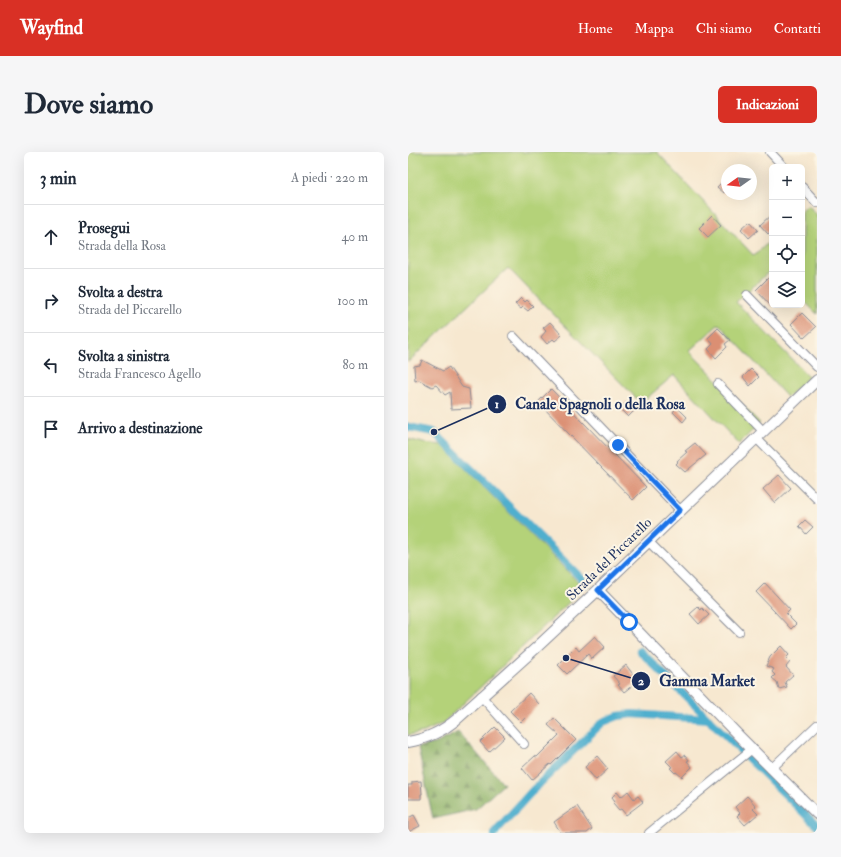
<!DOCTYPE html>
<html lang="it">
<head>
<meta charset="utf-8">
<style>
  :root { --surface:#fff; --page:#f6f6f7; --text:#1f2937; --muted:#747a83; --line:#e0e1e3; --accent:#d93025 }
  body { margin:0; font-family:"IM FELL Double Pica",serif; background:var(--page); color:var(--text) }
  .controls { position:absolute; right:12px; top:12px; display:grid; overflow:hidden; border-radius:6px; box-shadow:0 4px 16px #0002 }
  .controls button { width:36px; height:36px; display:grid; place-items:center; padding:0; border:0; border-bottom:1px solid var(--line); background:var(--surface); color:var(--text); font:20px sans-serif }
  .compass { position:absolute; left:313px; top:12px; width:36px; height:36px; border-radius:50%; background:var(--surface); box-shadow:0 4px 16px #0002; rotate:255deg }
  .stop { position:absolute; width:12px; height:12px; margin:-9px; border:3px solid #1a73e8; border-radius:50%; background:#fff }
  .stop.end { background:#1a73e8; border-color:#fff; box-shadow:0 1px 4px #0008 }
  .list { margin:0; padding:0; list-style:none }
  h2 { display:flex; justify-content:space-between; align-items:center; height:52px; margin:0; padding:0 16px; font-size:17px }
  h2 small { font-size:13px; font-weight:400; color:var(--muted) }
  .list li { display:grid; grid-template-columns:26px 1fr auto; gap:12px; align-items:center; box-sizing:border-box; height:64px; padding:0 16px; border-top:1px solid var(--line) }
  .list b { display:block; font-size:15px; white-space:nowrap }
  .list p { margin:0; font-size:13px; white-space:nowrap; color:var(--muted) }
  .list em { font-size:13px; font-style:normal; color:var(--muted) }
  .icon { flex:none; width:22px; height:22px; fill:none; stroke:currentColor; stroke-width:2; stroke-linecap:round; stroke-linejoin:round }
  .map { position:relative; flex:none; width:409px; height:681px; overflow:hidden; border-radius:6px }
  header { display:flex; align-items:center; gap:24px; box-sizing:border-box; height:56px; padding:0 20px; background:var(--accent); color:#fff }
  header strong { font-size:19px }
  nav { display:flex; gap:22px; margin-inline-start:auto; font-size:14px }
  .intro { display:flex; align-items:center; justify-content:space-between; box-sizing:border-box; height:96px; padding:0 24px }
  h1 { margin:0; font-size:28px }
  .button { padding:10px 18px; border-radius:6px; background:var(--accent); color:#fff; font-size:14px; font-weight:700 }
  main { display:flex; gap:24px; padding:0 24px }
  aside { flex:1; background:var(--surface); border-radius:6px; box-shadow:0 4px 16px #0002 }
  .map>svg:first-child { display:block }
  .grass { fill:#b4d279; stroke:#68806c }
  .forest { fill:url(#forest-firs); stroke:#557264 }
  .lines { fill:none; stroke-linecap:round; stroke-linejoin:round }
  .canal { stroke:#4fafce; stroke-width:8 }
  .building { fill:#db8f73 }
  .minor-casing { stroke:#898c97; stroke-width:10 }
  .tertiary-casing { stroke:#898c97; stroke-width:12 }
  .minor { stroke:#fff; stroke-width:8 }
  .tertiary { stroke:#fff; stroke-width:10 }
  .route { stroke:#1a73e8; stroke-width:5 }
  .labels { text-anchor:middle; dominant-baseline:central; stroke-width:4; stroke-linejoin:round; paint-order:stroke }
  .street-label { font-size:14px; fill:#1b2f5e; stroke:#fcf5e5 }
  .leader { fill:none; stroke:#1b2f5e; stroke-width:1.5 }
  .callout-dot { fill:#1b2f5e; stroke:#fcf5e5; stroke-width:1.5 }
  .mark-label { font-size:12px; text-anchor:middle; font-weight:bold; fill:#fff }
  .callout-label { font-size:15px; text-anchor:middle; font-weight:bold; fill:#1b2f5e; stroke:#fcf5e5; stroke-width:4; stroke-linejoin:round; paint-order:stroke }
</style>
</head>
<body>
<header>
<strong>Wayfind</strong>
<nav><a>Home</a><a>Mappa</a><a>Chi siamo</a><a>Contatti</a></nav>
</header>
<div class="intro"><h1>Dove siamo</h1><a class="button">Indicazioni</a></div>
<main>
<aside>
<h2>3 min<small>A piedi · 220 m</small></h2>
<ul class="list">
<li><svg class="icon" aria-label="ahead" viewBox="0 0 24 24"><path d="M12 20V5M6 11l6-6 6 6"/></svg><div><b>Prosegui</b><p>Strada della Rosa</p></div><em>40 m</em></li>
<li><svg class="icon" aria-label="right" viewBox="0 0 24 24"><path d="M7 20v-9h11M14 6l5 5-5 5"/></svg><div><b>Svolta a destra</b><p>Strada del Piccarello</p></div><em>100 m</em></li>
<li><svg class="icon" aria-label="left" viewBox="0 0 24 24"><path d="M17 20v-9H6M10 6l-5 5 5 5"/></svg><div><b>Svolta a sinistra</b><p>Strada Francesco Agello</p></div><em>80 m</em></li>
<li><svg class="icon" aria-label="arrive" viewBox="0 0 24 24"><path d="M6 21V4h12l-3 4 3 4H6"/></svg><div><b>Arrivo a destinazione</b></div></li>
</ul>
</aside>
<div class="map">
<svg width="409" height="681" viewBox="0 0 409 681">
  <defs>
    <pattern id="forest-firs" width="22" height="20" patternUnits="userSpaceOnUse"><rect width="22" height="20" fill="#8fb469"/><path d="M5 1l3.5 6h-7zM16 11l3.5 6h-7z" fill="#74935a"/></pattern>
  </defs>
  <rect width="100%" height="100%" fill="#fcf5e5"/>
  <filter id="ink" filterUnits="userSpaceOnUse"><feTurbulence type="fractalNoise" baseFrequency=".025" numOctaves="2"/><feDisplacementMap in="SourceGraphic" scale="8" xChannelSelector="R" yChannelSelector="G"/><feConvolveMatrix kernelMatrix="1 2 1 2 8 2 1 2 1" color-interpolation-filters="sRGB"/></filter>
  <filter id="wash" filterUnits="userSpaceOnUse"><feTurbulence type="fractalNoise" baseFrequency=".012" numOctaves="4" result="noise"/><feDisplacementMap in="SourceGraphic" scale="16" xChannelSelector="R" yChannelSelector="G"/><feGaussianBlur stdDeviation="0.9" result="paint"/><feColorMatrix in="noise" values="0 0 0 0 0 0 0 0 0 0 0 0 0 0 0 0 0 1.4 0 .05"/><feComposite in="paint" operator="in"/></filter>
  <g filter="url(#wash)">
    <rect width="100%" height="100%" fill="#f7e8d0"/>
    <path class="grass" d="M0,0H249L346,104L364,87V117L328,150L401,225L379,245L311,172L281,199L352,271L331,292L266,223L233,251L100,116L0,210Z
      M400,53L409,63V162L394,147V59Z
      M0,287L15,291L34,293L176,436L35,571L16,580L0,583Z"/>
    <path class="forest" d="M50,580L96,632L68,657L25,667L10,595L29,591Z"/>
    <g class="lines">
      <path class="canal" d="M0,275L26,280L179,432
        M232,499L409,674
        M86,681L126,637L195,570L210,564L224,562L301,567"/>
    </g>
    <g id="blocks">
      <path class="building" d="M319,25V38L316,41L309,35Z
        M364,62V78L360,82L352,73Z
        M304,63L313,73L300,85L291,76Z
        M342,69L350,78L341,86L333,77Z
        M364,122V155L348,138Z
        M113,146L117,150L119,148L125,154L120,159L115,155L113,157L107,152Z
        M394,161L408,175L396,186L383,172Z
        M142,170L154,183L147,189L145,187L139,192L133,185L138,179L135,176Z
        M310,176L322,188L317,192L319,195L308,206L300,197L305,192L300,186Z
        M14,208L35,219L41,215L54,235L61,237L63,256L43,257L42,240L37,243L28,233L24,235L11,228L7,229L6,214L12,213Z
        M343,217L351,225L342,234L335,225Z
        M143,237L238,335L225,348L130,250Z
        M219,250L227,258L220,265L212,257Z
        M269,255L279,265L275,270L265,260Z
        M287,291L298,303L277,320L268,312L270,310L269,309L279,300L277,299Z
        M371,323L383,336L367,351L355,337Z
        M397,368L405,375L398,382L391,374Z
        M357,431L382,458L378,462L388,472L383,477L348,440Z
        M290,455L293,458L294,456L301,463L291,472L282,462Z
        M187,484L197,495L184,507L180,502L159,522L150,513L168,495L171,499Z
        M373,494L381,503L378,506L382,510L378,515L385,523L377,530L379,535L371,537L369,530L364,526L367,523L364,520L366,517L358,514L362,505Z
        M218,513L230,529L216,540L210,533L212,532L205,524Z
        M121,541L131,552L113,570L102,559Z
        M146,566L168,588L143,613L142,612L124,628L114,616L127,604L129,605L151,583L140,573Z
        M87,575L97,585L81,600L72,590Z
        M269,599L274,605L277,603L281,608L279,609L284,615L274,625L268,620L267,621L262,616L264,615L258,609Z
        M189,604L200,617L188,628L177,615Z
        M13,629L14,642H13V647H0V633H4V630Z
        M220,639L226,647L230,644L235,650L218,663L213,657L211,658L205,651L207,649L204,645L209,640L213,645Z
        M339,644L348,654L345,657L350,662L337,673L329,664L332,661L327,655Z
        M169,654L184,677L179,681H153L146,670Z
        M6,663L12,674L0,680V666Z"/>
    </g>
  </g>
  <g filter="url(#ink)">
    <use href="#blocks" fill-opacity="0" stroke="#898c97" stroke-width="1"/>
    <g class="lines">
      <defs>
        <path id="minor" d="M362,0L376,15
          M394,35L409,51
          M339,143L409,215
          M105,184L272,358
          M310,232L355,279
          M348,286L409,347
          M240,389L331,480
          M73,544L116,592
          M363,617L409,573
          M241,681L344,597"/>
        <path id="tertiary" d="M190,438L331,584L409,662
          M0,590C18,587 35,579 49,567L128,496L190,438L409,228"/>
      </defs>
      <use href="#minor" class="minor-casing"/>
      <use href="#tertiary" class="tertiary-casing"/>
      <use href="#minor" class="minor"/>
      <use href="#tertiary" class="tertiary"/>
    </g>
  </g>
  <g class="lines" filter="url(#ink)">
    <path class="route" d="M210,293L272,358L190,438L221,470"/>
  </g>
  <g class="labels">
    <g class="street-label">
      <text transform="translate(201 407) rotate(-44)">Strada del Piccarello</text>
    </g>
  </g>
  <path class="leader" d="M26 280L89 252M158 506L233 529"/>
  <g class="callout-dot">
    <circle cx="26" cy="280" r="4"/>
    <circle cx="158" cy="506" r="4"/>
    <circle cx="89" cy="252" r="10"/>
    <circle cx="233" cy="529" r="10"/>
  </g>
  <g class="mark-label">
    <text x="89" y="256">1</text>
    <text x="233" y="533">2</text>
  </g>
  <g class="callout-label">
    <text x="192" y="257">Canale Spagnoli o della Rosa</text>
    <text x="299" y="534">Gamma Market</text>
  </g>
</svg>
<div class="controls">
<button>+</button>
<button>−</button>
<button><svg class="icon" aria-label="locate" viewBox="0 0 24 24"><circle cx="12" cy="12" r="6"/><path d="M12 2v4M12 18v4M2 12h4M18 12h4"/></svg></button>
<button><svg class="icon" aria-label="layers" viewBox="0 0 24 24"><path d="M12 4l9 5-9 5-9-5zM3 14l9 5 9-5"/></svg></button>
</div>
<svg class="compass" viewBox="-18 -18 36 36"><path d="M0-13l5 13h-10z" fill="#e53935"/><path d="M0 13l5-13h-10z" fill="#747a83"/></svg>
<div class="stop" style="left:221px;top:470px"></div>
<div class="stop end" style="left:210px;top:293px"></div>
</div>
</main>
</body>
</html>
